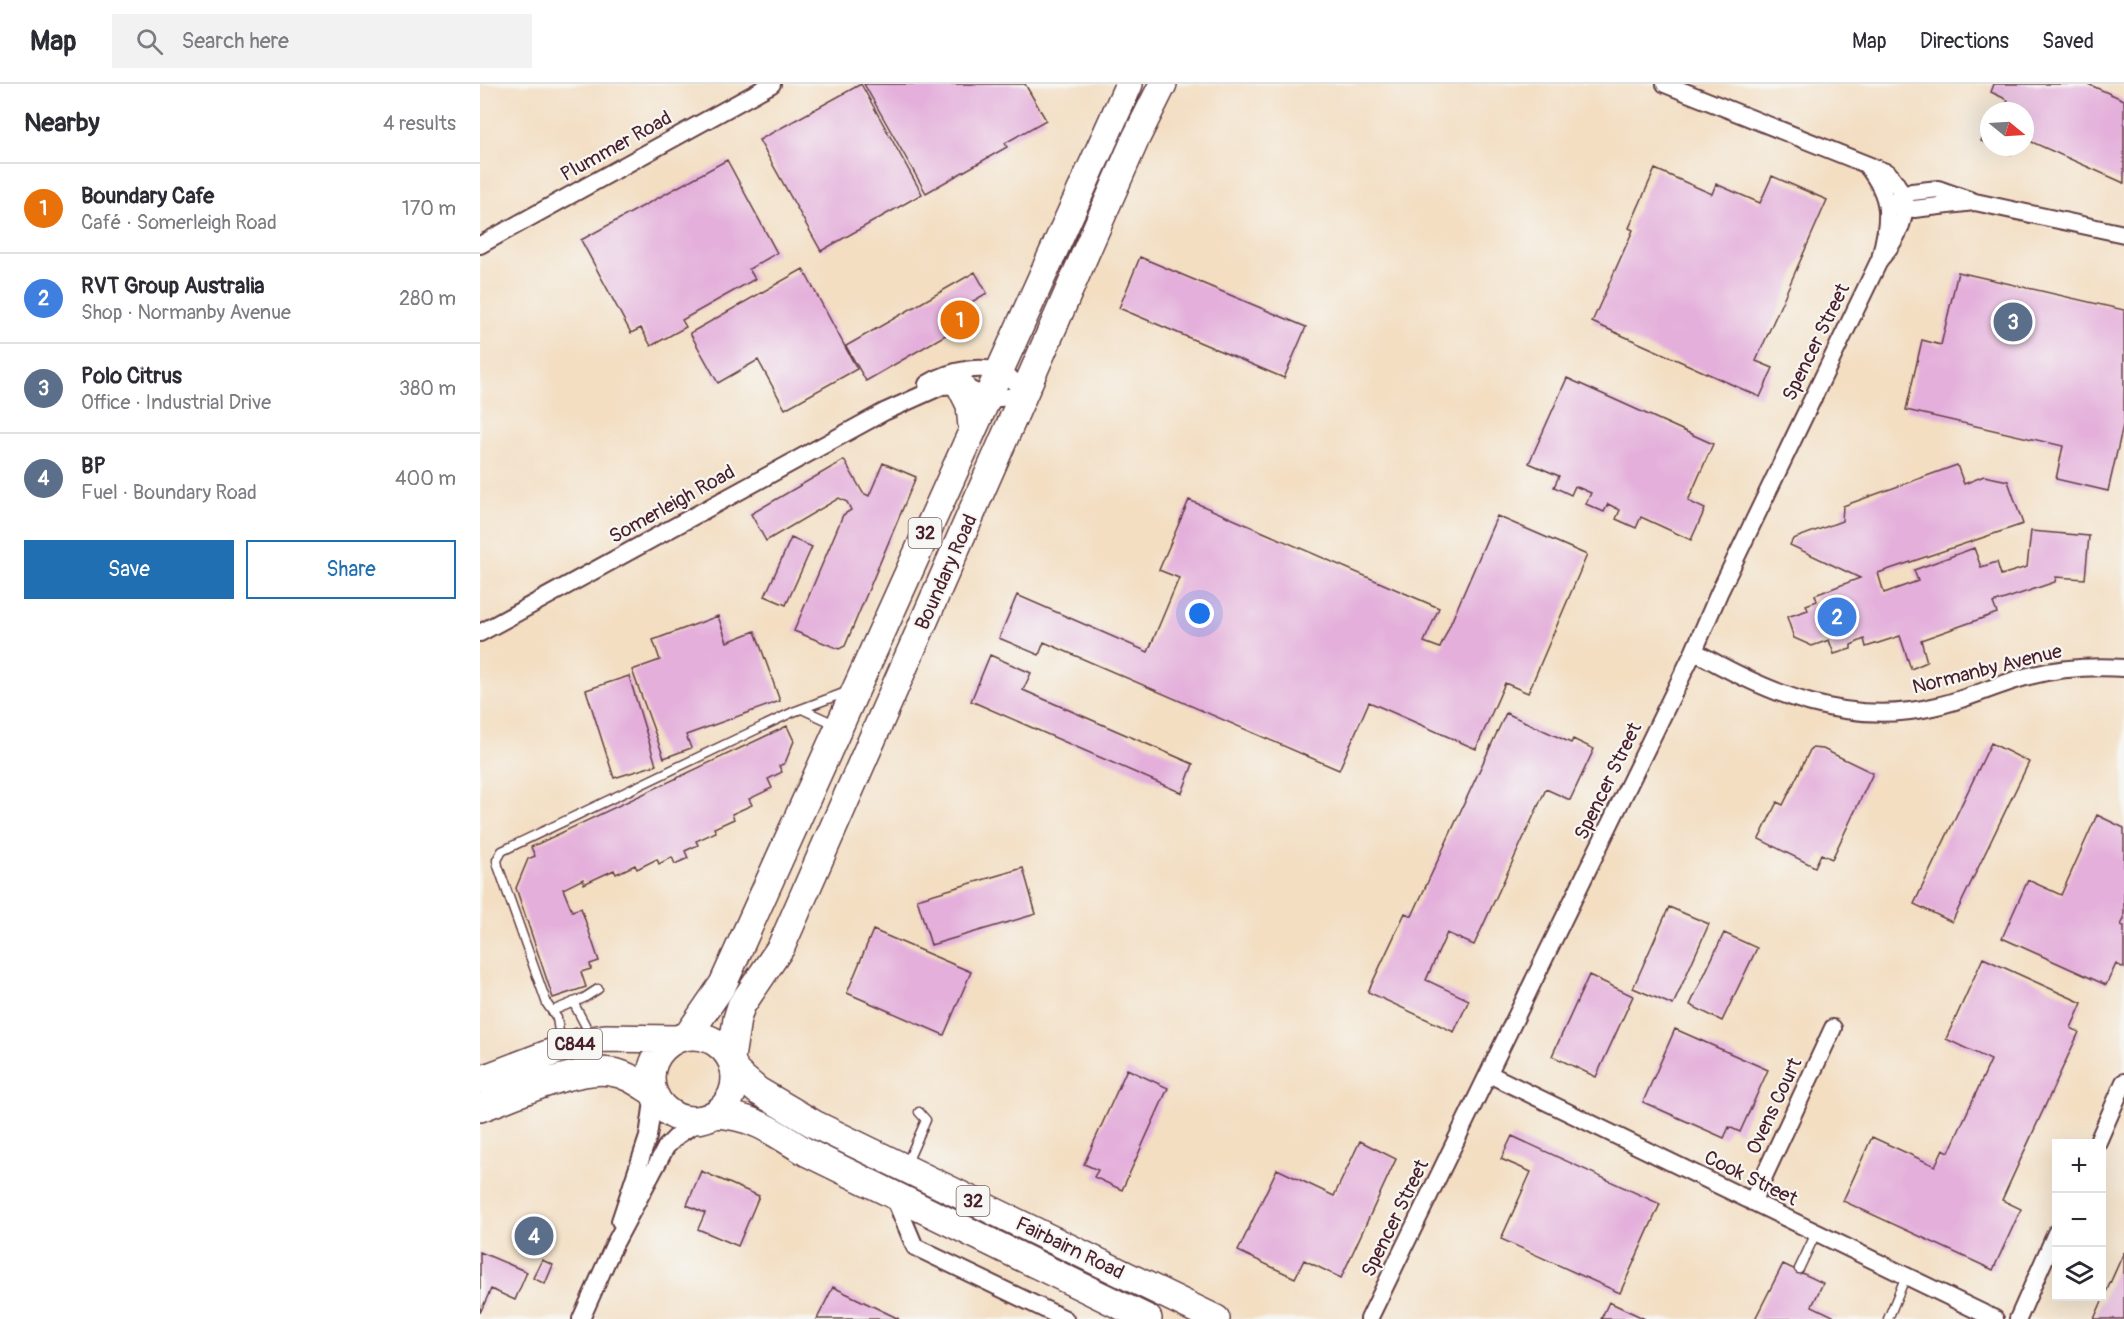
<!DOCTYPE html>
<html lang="en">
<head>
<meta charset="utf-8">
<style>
  :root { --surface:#fff; --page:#f2f2f3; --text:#2b2b33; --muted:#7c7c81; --line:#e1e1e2; --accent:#1f6fb2 }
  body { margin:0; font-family:Pangolin,sans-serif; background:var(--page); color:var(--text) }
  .controls { position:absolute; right:18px; bottom:18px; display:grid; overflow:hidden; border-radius:0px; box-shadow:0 6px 24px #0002 }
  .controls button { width:54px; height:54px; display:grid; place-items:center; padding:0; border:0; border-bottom:2px solid var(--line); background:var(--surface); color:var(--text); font:30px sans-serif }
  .compass { position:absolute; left:1500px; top:18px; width:54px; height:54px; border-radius:50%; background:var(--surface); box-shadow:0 6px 24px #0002; rotate:108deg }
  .you { position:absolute; left:720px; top:530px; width:21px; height:21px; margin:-15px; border:4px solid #fff; border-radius:50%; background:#1a73e8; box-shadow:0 0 0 9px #1a73e833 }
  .badge { display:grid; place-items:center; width:39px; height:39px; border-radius:50%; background:var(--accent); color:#fff; font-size:20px; font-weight:700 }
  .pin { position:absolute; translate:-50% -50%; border:3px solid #fff; box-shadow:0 2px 6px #0006 }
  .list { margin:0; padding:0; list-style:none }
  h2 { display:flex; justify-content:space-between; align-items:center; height:78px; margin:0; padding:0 24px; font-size:26px }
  h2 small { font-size:20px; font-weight:400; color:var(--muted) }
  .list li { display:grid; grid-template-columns:39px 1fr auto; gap:18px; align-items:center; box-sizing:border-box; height:90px; padding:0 24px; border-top:2px solid var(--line) }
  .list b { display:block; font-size:22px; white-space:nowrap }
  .list p { margin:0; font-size:20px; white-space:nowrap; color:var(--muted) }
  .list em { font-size:20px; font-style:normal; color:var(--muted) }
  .actions { display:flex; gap:12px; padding:18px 24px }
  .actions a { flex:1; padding:14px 0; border:2px solid var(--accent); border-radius:0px; text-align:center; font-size:21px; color:var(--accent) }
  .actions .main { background:var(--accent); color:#fff }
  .icon { flex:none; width:33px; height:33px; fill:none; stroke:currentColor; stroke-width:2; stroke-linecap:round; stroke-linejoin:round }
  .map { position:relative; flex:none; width:1644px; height:1235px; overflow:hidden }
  header { display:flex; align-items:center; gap:36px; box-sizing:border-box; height:84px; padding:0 30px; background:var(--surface); border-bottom:2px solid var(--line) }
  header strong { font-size:28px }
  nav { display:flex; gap:33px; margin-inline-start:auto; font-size:21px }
  .search { width:420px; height:54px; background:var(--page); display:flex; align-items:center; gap:15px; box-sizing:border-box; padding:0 21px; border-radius:0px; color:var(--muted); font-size:22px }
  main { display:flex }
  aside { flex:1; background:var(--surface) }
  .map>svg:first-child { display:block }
  .building { fill:#e4b0db }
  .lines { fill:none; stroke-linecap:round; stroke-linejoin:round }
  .service-casing { stroke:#633c42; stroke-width:11 }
  .minor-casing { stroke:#633c42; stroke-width:20 }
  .primary-casing { stroke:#633c42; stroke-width:30 }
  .service { stroke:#fff; stroke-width:8 }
  .minor { stroke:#fff; stroke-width:16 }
  .primary { stroke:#fff; stroke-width:27 }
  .labels { text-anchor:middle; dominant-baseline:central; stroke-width:4.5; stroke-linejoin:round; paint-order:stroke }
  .shield { fill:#f6f6f2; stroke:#7e6067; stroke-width:1.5 }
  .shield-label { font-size:18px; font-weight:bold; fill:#4a1f2b }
  .street-label { font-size:20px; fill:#4a1f2b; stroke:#f6f6f2 }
</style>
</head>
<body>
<header>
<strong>Map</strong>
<div class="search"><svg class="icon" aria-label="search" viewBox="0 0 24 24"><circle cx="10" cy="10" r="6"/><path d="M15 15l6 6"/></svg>Search here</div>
<nav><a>Map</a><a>Directions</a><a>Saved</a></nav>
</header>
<main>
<aside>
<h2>Nearby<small>4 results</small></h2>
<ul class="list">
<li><span class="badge" style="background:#e8710a">1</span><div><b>Boundary Cafe</b><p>Café · Somerleigh Road</p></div><em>170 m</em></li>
<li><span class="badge" style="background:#3f7fe0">2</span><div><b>RVT Group Australia</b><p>Shop · Normanby Avenue</p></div><em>280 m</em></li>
<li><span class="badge" style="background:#5c6f8a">3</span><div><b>Polo Citrus</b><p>Office · Industrial Drive</p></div><em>380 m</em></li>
<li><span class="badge" style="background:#5c6f8a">4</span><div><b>BP</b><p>Fuel · Boundary Road</p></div><em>400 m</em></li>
</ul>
<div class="actions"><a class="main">Save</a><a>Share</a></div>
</aside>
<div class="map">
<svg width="1644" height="1235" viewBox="0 0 1644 1235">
  <rect width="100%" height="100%" fill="#f6f6f2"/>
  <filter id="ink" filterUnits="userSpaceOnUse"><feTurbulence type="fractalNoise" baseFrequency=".0167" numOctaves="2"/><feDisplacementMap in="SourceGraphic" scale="12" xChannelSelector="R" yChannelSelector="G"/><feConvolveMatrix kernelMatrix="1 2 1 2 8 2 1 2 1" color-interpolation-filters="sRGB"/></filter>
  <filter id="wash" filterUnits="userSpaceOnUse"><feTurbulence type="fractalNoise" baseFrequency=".008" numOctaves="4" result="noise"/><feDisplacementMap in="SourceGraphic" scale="24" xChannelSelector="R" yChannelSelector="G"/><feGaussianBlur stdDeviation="1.35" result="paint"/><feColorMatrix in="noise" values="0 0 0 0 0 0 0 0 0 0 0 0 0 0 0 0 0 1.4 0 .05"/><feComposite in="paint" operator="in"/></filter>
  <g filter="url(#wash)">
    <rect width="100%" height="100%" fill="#f3dec2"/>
    <g id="blocks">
      <path class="building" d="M381,0L442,110L341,167L279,56Z
        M384,0H545L566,36L525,59L527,63L446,109Z
        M1514,0H1608L1644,16V99L1545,55V27H1523L1528,16L1511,8Z
        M1509,39V60L1501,57Z
        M1515,63H1534L1531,70Z
        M247,76L297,169L269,185L275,195L202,236L206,243L171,262L161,244L151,249L101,156Z
        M1175,85L1232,110L1236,100L1280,119L1292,92L1347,116L1276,277L1293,284L1280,313L1112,238L1153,146L1149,144Z
        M660,173L826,243L804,294L639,224Z
        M323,185L377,285L305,325L278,276L238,299L210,249Z
        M495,188L507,209L488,220L495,234L386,297L366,262Z
        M1478,188L1644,226V337L1628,407L1576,395L1583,362L1426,326L1442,256L1461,261Z
        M1087,294L1233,360L1208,417L1225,425L1211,456L1161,433L1156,444L1136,435L1140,426L1128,420L1124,428L1106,420L1111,409L1095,402L1091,411L1074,403L1079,392L1049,379Z
        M364,376L383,409L389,412L403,379L436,393L365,562L359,565L314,547L363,431L371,426L367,418L359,414L286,457L271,430Z
        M1477,381L1484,400L1504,392L1528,397L1543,440L1398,489L1404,509L1438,497L1434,486L1494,464L1501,483L1517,478L1521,491L1547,483L1551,447L1609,452L1605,495L1576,493L1575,498L1513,519L1517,529L1441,556L1447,578L1431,585L1420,552L1386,563L1384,555L1371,561V565L1354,570L1349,556L1332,562L1314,554L1307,533L1328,526L1326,521L1337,517L1335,511L1380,494L1310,461L1313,455L1362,437L1363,422Z
        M709,416L959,524L944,558L960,564L1017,432L1107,471L1048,609L1025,599L996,665L889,618L859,686L564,558L559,571L519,554L537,511L668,568L699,494L679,486Z
        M311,454L332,463L306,521L285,512Z
        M238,532L247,558L275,547L300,617L206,651L211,664L184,674L152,586L180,576L173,556Z
        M510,571L551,589L543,606L713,680L702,709L491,617Z
        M149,592L176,681L134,694L106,606Z
        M1026,629L1091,659L1093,655L1114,665L1090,716L1066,705L994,861L967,849L946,896L989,916L974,948L888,908L925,829L932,832Z
        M307,642L314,657L305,679L299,682L302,688L288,695L292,704L269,715L272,721L252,730L254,735L234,744L236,748L216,757L218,761L205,767L208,774L195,780L192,773L179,780L177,775L157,785L155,781L136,790L134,786L104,800L103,795L83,805L92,827L101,824L119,877L110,880L111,885L101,888L106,903L73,914L36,804L48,775L55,772L51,763Z
        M1511,659L1549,678L1472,838L1434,820Z
        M1331,664L1343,665L1393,689L1352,775L1341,770L1335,783L1279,755L1297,718L1303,721Z
        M1617,731L1644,744V835L1641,841L1644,842V884L1636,880L1626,901L1522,854L1548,796L1581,811Z
        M543,784L556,830L451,861L437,815Z
        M1189,823L1229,840L1193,921L1153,904Z
        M393,846L491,888L464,951L367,909Z
        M1244,849L1277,864L1242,937L1210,921Z
        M1503,874L1602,919L1591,944L1599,948L1522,1116L1541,1125L1513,1186L1363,1117L1392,1053L1455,1082L1463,1065L1469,1068L1511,976L1466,955Z
        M1109,891L1153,912L1116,993L1072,972Z
        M1195,945L1288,986L1260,1048L1249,1043L1244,1054L1163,1018Z
        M647,985L688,1004L642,1106L614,1093L618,1086L604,1080Z
        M1032,1052L1180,1120L1140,1209L1021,1155L1051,1088L1021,1075Z
        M880,1057L916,1075L861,1194L824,1176L815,1194L758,1167L797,1085L854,1112Z
        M221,1087L279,1112L258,1162L218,1145L225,1129L207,1121Z
        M0,1168L47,1188L35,1216L11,1205L0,1229Z
        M1644,1168V1235H1614Z
        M62,1176L73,1181L65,1200L53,1194Z
        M1303,1180L1343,1199L1332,1222L1359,1235H1275Z
        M353,1203L419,1235H337Z
        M1129,1218L1165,1235H1121Z"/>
    </g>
  </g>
  <g filter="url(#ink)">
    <use href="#blocks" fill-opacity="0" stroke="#633c42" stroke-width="1.5"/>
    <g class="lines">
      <defs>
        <path id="service" d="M322,625L348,637L354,645
          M93,918L111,952
          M72,927L104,914L118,905
          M81,961L77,934L67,920L18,782L17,776L22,767L313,628L369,607
          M426,1081L446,1036L439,1028
          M1319,1185L1336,1149
          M1408,1235L1426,1192"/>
        <path id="minor" d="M1185,0L1408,89C1435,118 1424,146 1402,173
          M1413,117L1432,108L1458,105L1495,118L1644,150
          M1413,121L1434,125L1494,118
          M0,161L292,0
          M447,300C468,287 507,277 529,293C535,298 540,305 545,311
          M0,549L404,328L462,302L480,301L506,313L520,314L545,311
          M1214,567C1289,610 1369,644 1457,622C1488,615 1518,600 1549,592C1580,584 1611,582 1644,584
          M1009,990L1515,1235
          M1617,1060L1644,998
          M413,1111L435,1163L585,1235
          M1272,1118L1353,944
          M140,1137L168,1053L174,1010
          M101,1235L134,1161L186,1063L197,1052L222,1035
          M889,1235L1214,567L1239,509L1400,175C1409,135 1414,116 1387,82
          M1538,1235L1576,1149"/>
        <path id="primary" d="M480,301L490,321L492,343
          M208,951L243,900L649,0
          M171 994a42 42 0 1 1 84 0a42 42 0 1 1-84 0Z
          M251,974L257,935L261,922L301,863L656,54L683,0
          M256,988L278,1007L334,1040L736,1235
          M0,996L99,958L125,954L195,955
          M0,1024C34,1012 97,982 131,988C147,990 160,1000 173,1008
          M236,1030C274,1032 295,1049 326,1068L668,1235"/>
      </defs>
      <use href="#service" class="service-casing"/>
      <use href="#minor" class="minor-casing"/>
      <use href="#primary" class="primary-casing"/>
      <use href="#service" class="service"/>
      <use href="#minor" class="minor"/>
      <use href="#primary" class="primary"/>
    </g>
  </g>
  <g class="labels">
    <g class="shield">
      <rect x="428.5" y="434" width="33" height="30" rx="4.5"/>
      <rect x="68" y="945" width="54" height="30" rx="4.5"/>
      <rect x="476.5" y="1102" width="33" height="30" rx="4.5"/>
    </g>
    <g class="shield-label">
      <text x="445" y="449">32</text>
      <text x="95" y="960">C844</text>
      <text x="493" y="1117">32</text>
    </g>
    <g class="street-label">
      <text transform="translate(136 62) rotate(-29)">Plummer Road</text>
      <text transform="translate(1336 258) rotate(-64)">Spencer Street</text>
      <text transform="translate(192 420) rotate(-29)">Somerleigh Road</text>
      <text transform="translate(466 488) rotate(-66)">Boundary Road</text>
      <text transform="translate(1507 585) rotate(-14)">Normanby Avenue</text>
      <text transform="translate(1128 697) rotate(-64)">Spencer Street</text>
      <text transform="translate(1294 1022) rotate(-65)">Ovens Court</text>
      <text transform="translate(1271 1094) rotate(26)">Cook Street</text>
      <text transform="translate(915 1134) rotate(-64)">Spencer Street</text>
      <text transform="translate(590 1164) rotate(26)">Fairbairn Road</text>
    </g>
  </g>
</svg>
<div class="controls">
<button>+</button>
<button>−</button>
<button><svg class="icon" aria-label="layers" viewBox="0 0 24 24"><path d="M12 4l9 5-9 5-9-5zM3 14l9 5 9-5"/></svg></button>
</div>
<svg class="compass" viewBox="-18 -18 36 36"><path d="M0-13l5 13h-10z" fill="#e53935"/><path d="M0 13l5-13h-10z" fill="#7c7c81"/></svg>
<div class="you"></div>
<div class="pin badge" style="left:480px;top:236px;background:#e8710a">1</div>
<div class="pin badge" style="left:1357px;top:533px;background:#3f7fe0">2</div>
<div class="pin badge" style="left:1533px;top:238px;background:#5c6f8a">3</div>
<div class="pin badge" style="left:54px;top:1152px;background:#5c6f8a">4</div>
</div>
</main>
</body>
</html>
